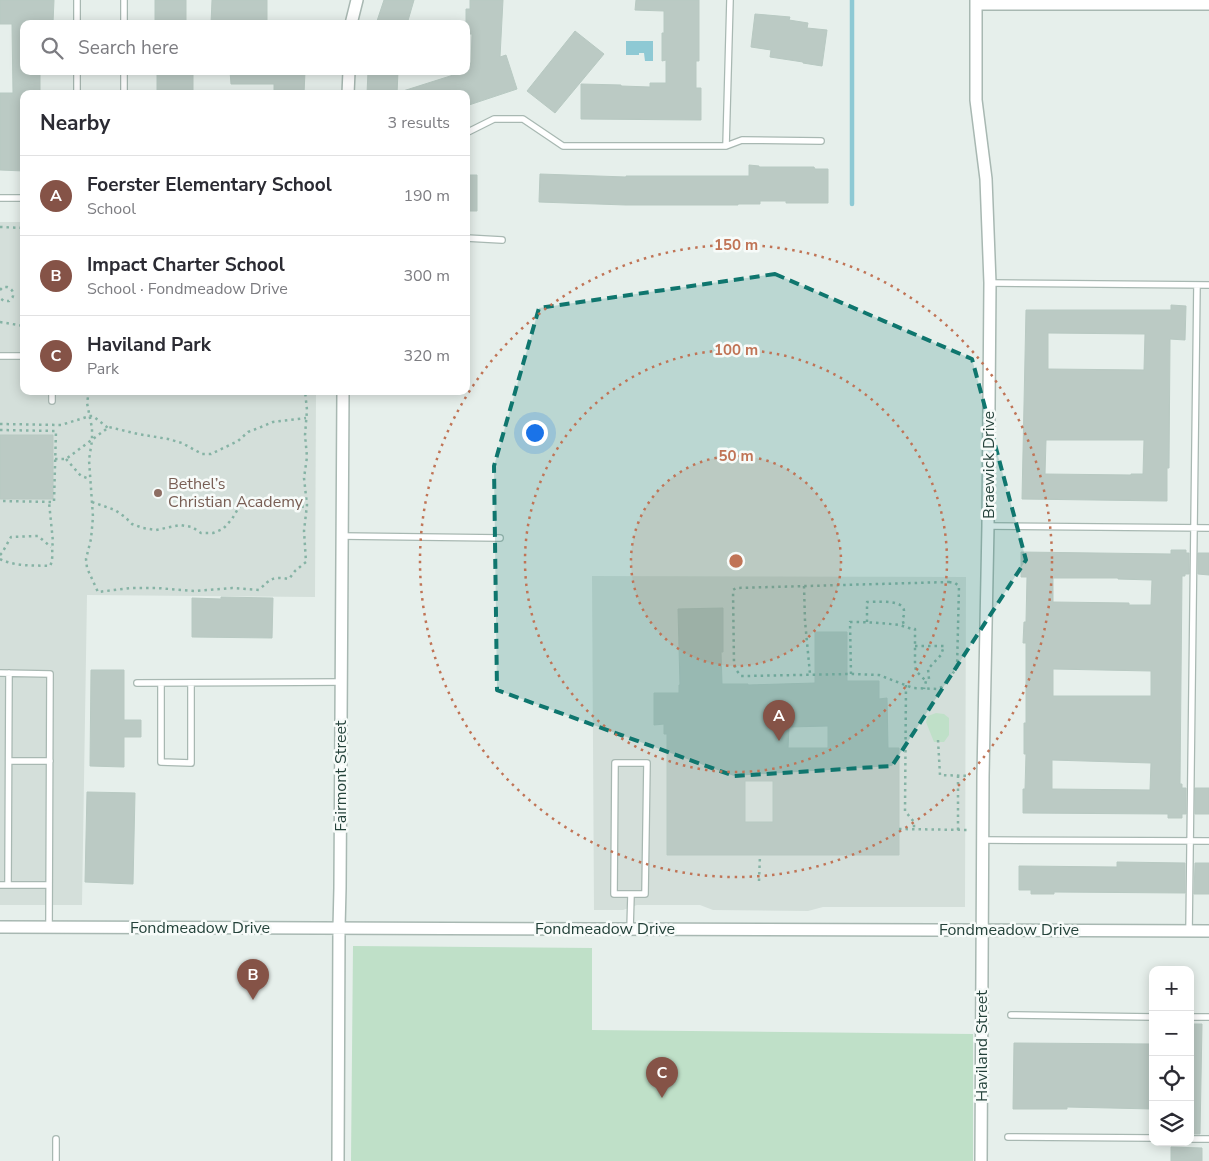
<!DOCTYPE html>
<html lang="en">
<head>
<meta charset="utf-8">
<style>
  :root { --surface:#fff; --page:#f7f7f7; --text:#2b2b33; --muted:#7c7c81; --line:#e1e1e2; --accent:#855347 }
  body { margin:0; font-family:"Nunito Sans",sans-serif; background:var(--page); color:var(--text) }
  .controls { position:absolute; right:15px; bottom:15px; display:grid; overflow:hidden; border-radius:10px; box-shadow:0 2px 12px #0003 }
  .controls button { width:45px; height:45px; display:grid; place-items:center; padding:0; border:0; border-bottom:1px solid var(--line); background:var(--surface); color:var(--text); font:25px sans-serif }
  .you { position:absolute; left:534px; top:432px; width:18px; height:18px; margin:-12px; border:4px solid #fff; border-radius:50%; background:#1a73e8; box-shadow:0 0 0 8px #1a73e833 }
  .badge { display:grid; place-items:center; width:32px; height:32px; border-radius:50%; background:var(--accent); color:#fff; font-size:16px; font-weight:700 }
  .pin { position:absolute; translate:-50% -41px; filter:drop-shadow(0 1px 2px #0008) }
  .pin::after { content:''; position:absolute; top:26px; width:18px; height:15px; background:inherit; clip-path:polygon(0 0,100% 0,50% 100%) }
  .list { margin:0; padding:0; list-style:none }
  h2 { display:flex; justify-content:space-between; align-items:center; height:65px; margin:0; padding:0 20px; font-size:21px }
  h2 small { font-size:16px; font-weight:400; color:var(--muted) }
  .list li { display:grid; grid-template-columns:32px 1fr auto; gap:15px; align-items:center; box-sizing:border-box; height:80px; padding:0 20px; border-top:1px solid var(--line) }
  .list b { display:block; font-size:19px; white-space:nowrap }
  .list p { margin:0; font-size:16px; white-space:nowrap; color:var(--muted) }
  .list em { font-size:16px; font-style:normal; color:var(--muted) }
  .icon { flex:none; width:28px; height:28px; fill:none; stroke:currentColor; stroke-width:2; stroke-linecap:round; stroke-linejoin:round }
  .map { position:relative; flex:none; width:1209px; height:1161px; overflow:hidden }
  .search { position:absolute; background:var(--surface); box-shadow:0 2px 12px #0003; left:20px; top:20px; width:450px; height:55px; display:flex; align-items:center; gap:12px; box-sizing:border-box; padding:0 18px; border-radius:10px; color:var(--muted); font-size:19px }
  .panel { position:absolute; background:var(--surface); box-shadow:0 2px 12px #0003; left:20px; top:90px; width:450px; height:305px; border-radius:10px }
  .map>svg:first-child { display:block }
  .built { fill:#d4dfda }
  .green { fill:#bfe0c8 }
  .water { fill:#8ec9d4 }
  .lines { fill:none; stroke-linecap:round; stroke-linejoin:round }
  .stream { stroke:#8ec9d4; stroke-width:4.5 }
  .building { fill:#bbcac4; stroke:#b8c9c2; fill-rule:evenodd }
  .lane-casing { stroke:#a8b8b2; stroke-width:8 }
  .street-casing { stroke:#a8b8b2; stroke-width:14 }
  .path { stroke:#86b3a5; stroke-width:2.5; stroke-dasharray:2.5 4; stroke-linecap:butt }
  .lane { stroke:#fff; stroke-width:5.5 }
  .street { stroke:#fff; stroke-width:11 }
  .marked { fill:#0f766e; fill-opacity:0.2; stroke:#0f766e; stroke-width:4; stroke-dasharray:10 6; stroke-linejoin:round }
  .ring { fill:none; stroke:#c07456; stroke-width:2.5; stroke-dasharray:2.5 5 }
  .education-dot { fill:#8d6e63; stroke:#f7fbf9; stroke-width:2 }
  .labels { text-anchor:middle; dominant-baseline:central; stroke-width:5; stroke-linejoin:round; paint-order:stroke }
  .street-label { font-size:16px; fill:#24423a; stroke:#f7fbf9 }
  .education-label { font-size:16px; fill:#785e54; stroke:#f7fbf9; text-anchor:start }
  .centre { fill:#c07456; stroke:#f7fbf9; stroke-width:2.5 }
  .ring-label { font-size:15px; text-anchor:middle; font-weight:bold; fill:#c07456; stroke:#f7fbf9; stroke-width:5; stroke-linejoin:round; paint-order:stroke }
</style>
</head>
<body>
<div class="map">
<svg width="1209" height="1161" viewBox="0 0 1209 1161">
  <rect width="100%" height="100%" fill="#e6efeb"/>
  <path class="built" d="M0,222H24V391H316L315,597L87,595L82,905H0Z
    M592,576L966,577L965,907H823L808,911L713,910L700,905H637L623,910H594Z"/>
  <path class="green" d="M936,713L944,714L949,718V735L944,742H934L926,722L928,716Z
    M353,946L592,948V1030L973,1034V1161H351Z"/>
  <path class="water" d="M626,41H653V61H645L644,53H639V55H626Z"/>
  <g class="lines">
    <path class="stream" d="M852,0V204"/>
  </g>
  <path class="building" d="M0,0H54L53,23H24V71H40V94H24V171L0,170V93H13L12,24H0Z
    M155,0H186V24H155Z
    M212,0H267V24H211Z
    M384,0H414L407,24H376Z
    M470,0H503L500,57L506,55L517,89L466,106V94H404L403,91L466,71V65L471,63L472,34H466V9H470Z
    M636,0H699V61H696V88H701V120L581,119V84L621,85V86L650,87V83H666V60L662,61V33H664V11L635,10Z
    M755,14L790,17L789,20L808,23L807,28L827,30L822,66L803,63V62L770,57L771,50L751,47Z
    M575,31L604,54L555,113L527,91Z
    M157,71H193V94H157Z
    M230,71H305L304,94H274V84H231Z
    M368,71H398L397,94H367Z
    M749,165L759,166V167H814L815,169H828V203H786V201H760V204H738V205H626L539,202L540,174L626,177V176H749Z
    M466,175H477V211H466Z
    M1171,305L1186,306L1185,340L1170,339L1169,468H1167V501L1022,499L1026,310H1171ZM1048,333L1145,334L1144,370L1048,369ZM1046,440H1144L1143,474H1131V475L1045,474Z
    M0,435H53V499H0Z
    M1171,550H1186V553H1189V574H1185V576H1182L1180,784H1182V788H1186V814H1182V818H1168V814L1023,813V789H1025L1026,754H1024V723H1026V643H1023L1024,622H1026L1027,577H1021V552L1171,554ZM1053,578H1118V579L1152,580L1151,605H1129V603L1053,602ZM1053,669L1151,671V696H1053ZM1052,760L1151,763L1150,790L1052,789Z
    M1198,553H1209V575L1198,574Z
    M221,597L273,598L272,638L192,637V598L221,599Z
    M723,608V652H721L722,684H748V685L815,683V632H847V681H879V699L887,698L888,748H899V855H667V734H664V724L654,725V693H679V685H680L678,609ZM828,726V748H788L789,727ZM745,781H773V822H745Z
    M91,670H124V720H141V737H124V767L90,766Z
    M1195,788H1209V814H1195Z
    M87,792L135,793L133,884L85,882Z
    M1117,862L1185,863V893L1054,892V894H1031V890H1019V866L1117,867Z
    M1195,863H1209V894H1194Z
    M1190,1024H1202L1200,1134H1190Z
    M1014,1043L1153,1044V1109L1067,1107V1109H1013Z
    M1171,1147L1202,1148V1161H1171Z"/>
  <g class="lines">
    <defs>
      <path id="lane" d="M77,24V0
        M124,24V0
        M77,94V71
        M124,94V71
        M466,133L494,119H523L563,146H726L742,140L821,141
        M726,146L730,0
        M0,198H24
        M466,238L502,240
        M990,283L1209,285
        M0,356H24
        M52,391V401
        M988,526L1209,528
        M342,536L500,538
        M0,673L50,674L49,927
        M137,683L342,682
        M161,683V762L191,763V683
        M9,761H50
        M615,763H647L645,894H614Z
        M983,840L1209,841
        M0,885H49
        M8,885L9,673
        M630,929L631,895
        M1189,931L1197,285
        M1011,1015L1153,1017
        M1190,1017H1209
        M1008,1137L1153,1138
        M1190,1139H1209
        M56,1161V1139"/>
      <path id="street" d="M976,0V100L986,179L990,283L988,526L983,776L981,1161
        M976,4H1209
        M351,24L357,0
        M348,94L349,71
        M0,927L1209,931
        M338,1161L339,928L340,888L343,391"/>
    </defs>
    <use href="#lane" class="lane-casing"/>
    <use href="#street" class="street-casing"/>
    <path class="path" d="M0,227L24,228
      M0,290L3,287H7C15,290 15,297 9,301H4L0,298
      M0,322L24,326
      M89,391L87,403L92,428V440L89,460L93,517L91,539L86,559L87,568L98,592L131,588H157L195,591L232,588L259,590C270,579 273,576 289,579L295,571L306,562L304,531L307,505L304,478L307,457L305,435L307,410L305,391
      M0,424L61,425L90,416H93L108,428
      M0,430L56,431L54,502L0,501
      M55,459H66L109,427L138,434L168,439L182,443L202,454H211L238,441L248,432L261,427L273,422L306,418
      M66,459L81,476L90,479
      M92,502L115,510L125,517L132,524L143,528L156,530L180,525L192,527L201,533H213L223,529L232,519L239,507L246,502L261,507L266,505L282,506L307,507
      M0,555L2,553L11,537L38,536L51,547
      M0,559C16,567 33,565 50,566C54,559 51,550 53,542L49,502
      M949,582L955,583L959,586L957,668L942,687L937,689L913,688L879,675L851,674L746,676H741L737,671L734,664L733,590L736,588Z
      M804,586L805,621L810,674
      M867,622V602C875,602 904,599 904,611C905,618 900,618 905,626
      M915,646H944L941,655L928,669L929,679L926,681L924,689
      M851,674L850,622C867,622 883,623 899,625C904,626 909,629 915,629V664L916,671L926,681
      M906,685L905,811L914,822V829
      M938,740L940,775L970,776
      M899,829L970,830
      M958,830V775
      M759,881L760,855"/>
    <use href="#lane" class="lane"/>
    <use href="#street" class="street"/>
  </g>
  <path class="marked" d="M775,274L972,359L1026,560L892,766L734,776L497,690L494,466L539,308Z"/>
  <circle cx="736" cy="561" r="105" fill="#c07456" fill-opacity=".12"/>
  <g class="ring">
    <circle cx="736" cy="561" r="105"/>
    <circle cx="736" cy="561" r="211"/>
    <circle cx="736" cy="561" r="316"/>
  </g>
  <circle class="education-dot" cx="158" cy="493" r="5"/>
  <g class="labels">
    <g class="street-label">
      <text transform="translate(989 465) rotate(-90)">Braewick Drive</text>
      <text transform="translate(341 776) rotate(-90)">Fairmont Street</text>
      <text x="200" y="928">Fondmeadow Drive</text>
      <text x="605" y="929">Fondmeadow Drive</text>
      <text x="1009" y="930">Fondmeadow Drive</text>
      <text transform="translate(982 1046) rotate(-90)">Haviland Street</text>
    </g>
    <g class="education-label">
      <text x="168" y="484">Bethel’s<tspan x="168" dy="18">Christian Academy</tspan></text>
    </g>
  </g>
  <circle cx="736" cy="561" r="8" class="centre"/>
  <g class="ring-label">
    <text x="736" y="250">150 m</text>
    <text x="736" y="355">100 m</text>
    <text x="736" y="461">50 m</text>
  </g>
</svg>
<div class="controls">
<button>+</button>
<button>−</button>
<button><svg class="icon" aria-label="locate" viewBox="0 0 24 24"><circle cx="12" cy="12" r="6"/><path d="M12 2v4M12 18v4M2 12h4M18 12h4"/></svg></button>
<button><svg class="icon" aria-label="layers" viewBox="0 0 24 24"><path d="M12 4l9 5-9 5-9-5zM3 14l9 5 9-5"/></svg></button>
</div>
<div class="you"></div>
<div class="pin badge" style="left:779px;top:741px">A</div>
<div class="pin badge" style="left:253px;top:1000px">B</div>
<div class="pin badge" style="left:662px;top:1098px">C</div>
<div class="search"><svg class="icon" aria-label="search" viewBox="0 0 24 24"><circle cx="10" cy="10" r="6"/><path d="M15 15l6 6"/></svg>Search here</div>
<section class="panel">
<h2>Nearby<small>3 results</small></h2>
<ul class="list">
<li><span class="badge">A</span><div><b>Foerster Elementary School</b><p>School</p></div><em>190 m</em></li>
<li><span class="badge">B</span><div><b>Impact Charter School</b><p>School · Fondmeadow Drive</p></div><em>300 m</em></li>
<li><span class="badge">C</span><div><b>Haviland Park</b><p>Park</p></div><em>320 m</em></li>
</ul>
</section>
</div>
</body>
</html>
